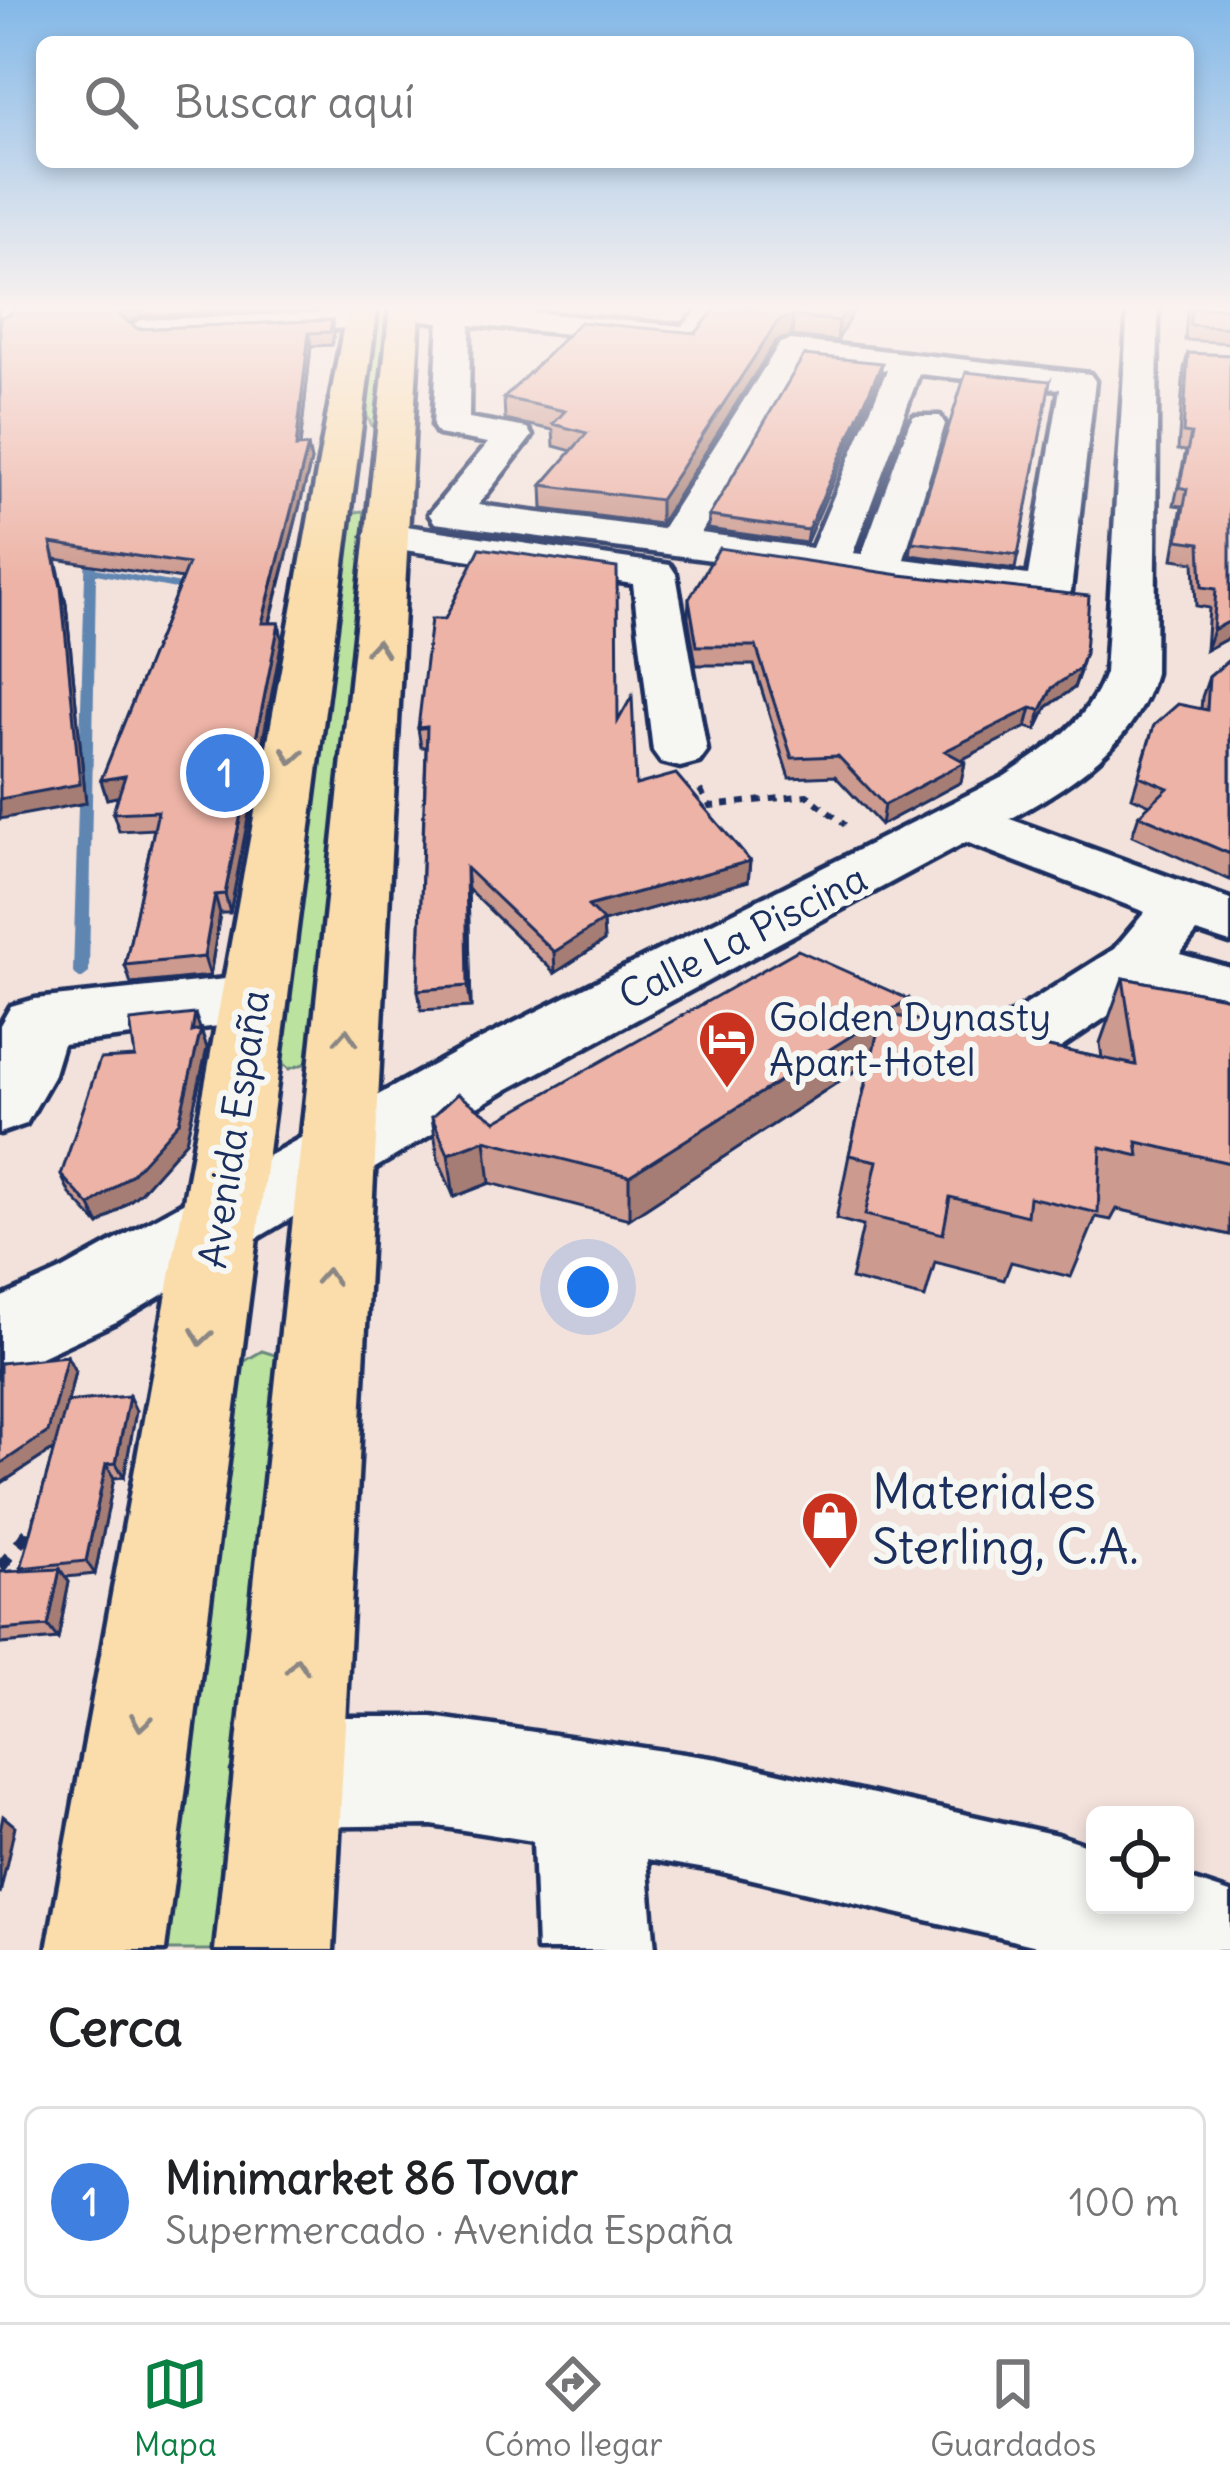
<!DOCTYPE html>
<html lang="es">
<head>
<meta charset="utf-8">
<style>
  :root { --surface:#fff; --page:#f2f2f2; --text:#202124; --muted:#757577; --line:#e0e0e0; --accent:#0b8043 }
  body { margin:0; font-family:Delius,sans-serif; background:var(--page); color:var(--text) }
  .controls { position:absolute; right:36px; bottom:36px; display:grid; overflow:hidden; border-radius:18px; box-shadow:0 6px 18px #0003 }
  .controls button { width:108px; height:108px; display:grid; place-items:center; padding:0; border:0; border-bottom:3px solid var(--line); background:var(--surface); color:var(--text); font:60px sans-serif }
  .you { position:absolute; left:588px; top:1287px; width:42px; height:42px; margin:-30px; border:9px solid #fff; border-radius:50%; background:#1a73e8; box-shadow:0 0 0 18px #1a73e833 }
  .badge { display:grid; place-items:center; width:78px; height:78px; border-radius:50%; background:var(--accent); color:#fff; font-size:39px; font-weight:700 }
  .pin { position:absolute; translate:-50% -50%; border:6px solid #fff; box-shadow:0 3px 12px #0006 }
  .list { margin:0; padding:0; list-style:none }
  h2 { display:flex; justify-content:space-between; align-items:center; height:156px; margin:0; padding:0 48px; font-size:51px }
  h2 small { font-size:39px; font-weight:400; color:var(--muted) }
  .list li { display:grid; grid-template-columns:78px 1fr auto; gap:36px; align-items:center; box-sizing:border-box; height:192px; margin:0 24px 24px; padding:0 24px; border:3px solid var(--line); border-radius:18px }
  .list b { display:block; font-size:45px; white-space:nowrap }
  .list p { margin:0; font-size:39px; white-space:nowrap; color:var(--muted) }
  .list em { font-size:39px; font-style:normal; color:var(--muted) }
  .icon { flex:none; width:66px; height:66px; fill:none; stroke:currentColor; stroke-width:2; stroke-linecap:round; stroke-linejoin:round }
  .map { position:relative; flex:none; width:1230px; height:1950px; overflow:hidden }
  .search { position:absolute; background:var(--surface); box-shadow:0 6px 18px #0003; left:36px; right:36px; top:36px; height:132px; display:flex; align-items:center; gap:30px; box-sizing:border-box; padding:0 42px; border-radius:18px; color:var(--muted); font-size:45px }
  .sheet { height:372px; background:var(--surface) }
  nav { display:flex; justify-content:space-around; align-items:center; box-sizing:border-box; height:168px; border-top:3px solid var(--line); background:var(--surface); font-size:33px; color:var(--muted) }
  nav a { display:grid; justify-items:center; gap:6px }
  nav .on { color:var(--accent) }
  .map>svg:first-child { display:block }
  .green { fill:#bbe29e; stroke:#6b887e; stroke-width:3 }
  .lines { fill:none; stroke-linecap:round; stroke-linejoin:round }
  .stream { fill:#5f85b1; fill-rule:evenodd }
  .minor-casing { stroke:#1b2f5e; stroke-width:9 }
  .major-casing { stroke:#1b2f5e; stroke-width:9 }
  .path-far1 { stroke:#1b2f5e; stroke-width:6; stroke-dasharray:8 8; stroke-linecap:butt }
  .path { stroke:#1b2f5e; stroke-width:12; stroke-dasharray:15 15; stroke-linecap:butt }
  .minor { fill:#f6f6f2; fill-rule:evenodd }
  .major { fill:#faddab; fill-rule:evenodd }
  .wall { fill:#cc9a8f; stroke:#1b2f5e; stroke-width:3 }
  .shaded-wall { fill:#a67d74; stroke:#1b2f5e; stroke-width:3 }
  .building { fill:#edb3a6; stroke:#1b2f5e; stroke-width:3 }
  .oneway { stroke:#8a8684 }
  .labels { text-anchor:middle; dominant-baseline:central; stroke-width:12; stroke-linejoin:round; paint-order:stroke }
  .street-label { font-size:39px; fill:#1b2f5e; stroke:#f6f6f2 }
  .poi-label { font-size:39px; fill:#1b2f5e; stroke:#f6f6f2; text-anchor:start }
  .near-poi-label { font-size:48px; fill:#1b2f5e; stroke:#f6f6f2; text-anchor:start }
</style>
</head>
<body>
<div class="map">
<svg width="1230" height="1950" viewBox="0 0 1230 1950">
  <rect width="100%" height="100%" fill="#f3e2db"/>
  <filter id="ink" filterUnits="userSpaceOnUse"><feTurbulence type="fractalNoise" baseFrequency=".00833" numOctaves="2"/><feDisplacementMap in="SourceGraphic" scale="24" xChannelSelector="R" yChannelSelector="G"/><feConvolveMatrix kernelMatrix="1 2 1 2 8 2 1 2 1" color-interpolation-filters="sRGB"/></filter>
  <g filter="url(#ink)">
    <path class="green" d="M376,308H391L368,490L374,429L363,409Z
      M362,511L369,515L310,1062L289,1069L276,1058L350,513Z
      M262,1351L275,1355L281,1365L222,1950H159L238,1365Z"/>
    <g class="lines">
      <path class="stream" d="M91,539L96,542V568L197,587L203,590L197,593L96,574L89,973L81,979L73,973L86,542Z"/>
      <defs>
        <path id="minor" d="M0,308H20L11,325L0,328Z
          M391,308H485L683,326L700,308H727L702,343L691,345L470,325L469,418L527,428L532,436L478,505L662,529L780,343L791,340L1090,374L1095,381L1071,591L1064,601L1048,605L435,523L429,514L488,443L438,434L433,426L439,322L394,316ZM801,361L887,370L812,548L701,533ZM919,374L1060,389L1028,575L904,559L945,424L940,416H914L909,424L862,554L853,553Z
          M1128,308H1158L1155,673C1135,744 1072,785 1010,819L1230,899V943L1197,932L1180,954L1230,968V1014L1146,990L1003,1087L978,1095L953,1087L942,1069L953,1051L1114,949L1145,912L966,842L506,1090L118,1321L0,1376V1298L60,1271L456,1052L1005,776C1047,748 1088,723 1105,673Z
          M360,311L375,320L371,327L141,338L125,329L141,320Z
          M386,523L670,565L676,574L707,751L699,762L680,767L661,762L653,751L633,584L371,545L365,536L371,527Z
          M254,976L278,982L288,999L278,1016L254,1022L63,1044L53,1077L26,1124L0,1133V1025L11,1006L35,999Z
          M288,1717H432L718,1759L1057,1835L1095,1848V1905H1185V1878L1230,1893V1950H1054L718,1871L647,1859L655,1950H537L533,1841L432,1825L288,1827L249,1811L233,1772L249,1733Z"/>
        <path id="major" d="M347,308H377L165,1950H47Z
          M390,308H420L333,1950H215Z"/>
      </defs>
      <use href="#minor" class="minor-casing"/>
      <use href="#major" class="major-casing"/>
      <path class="path-far1" d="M700,790L710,806L807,795L845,825"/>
      <path class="path" d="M0,1568L40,1517"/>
      <use href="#minor" class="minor"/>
      <use href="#major" class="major"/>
    </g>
    <path class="wall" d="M13,308H321L141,316L129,323L138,329L332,320L334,333L332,345L311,346L300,447L311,461L270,623H279L282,640L230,913H220L210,976L131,984L125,965L154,829L119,831L113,813L118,796L107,799L101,780L182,579L56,559L66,604L86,803L11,314Z
      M716,308H855L837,341L792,336L776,341L660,524L543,509L542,485L572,451L554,446L553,430L505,420L504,398L696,333Z
      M1187,308H1230V343L1185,340Z
      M1188,353L1230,637L1206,650L1209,608L1196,606L1194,562L1173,559L1182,506L1174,505L1186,451L1178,450L1184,369Z
      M880,374L806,543L708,529L709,516Z
      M1050,381L1015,569L910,555L912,542Z
      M689,599L1080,672L1074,688L1047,707L1036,730L1026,727L961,760L965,762L961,782L881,825L835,776L789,778L754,665H696L688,617Z
      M1230,659V880L1132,836L1139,815L1150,805L1132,797L1154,725L1201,709L1202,697L1209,677Z
      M618,721L636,785L750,861L748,881L603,922L604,941L555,973L468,889L471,1007L421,1010L418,990L426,747H421L418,728Z
      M1123,978L1230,998V1235L1117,1209L1111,1220L1096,1217L1071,1277L1011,1262L1004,1280L935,1262L925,1298L851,1279L863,1226L836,1219L849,1155L870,1061L629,1219L490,1183L454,1197L438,1159L432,1117L496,1121L908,999L905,1018L1102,1058L1100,1043Z
      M201,1029L207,1048L186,1141L140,1193L99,1225L70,1194L61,1175L135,1057Z
      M0,1363L75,1371L68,1402L136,1411L124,1477L114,1478L95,1574L66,1577L69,1582L58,1639L0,1644V1572L23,1570L21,1568L54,1449L0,1484Z"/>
    <path class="shaded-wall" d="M129,308H139L141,316L121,327L118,315Z
      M847,308H855L837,341L839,321Z
      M793,316L792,336L776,341L660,524V500L778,321Z
      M309,333L311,346L298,462L296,447Z
      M882,363L880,374L806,543L808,530Z
      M308,446L311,461L265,640L262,623Z
      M51,543L66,604L86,803L0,819V799Z
      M1230,621V637L1206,650L1213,630Z
      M279,623L282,640L230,913L225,894Z
      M1085,653L1074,688L1047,707L1036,730L1041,710L1052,688Z
      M1031,708L1026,727L941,770L945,751Z
      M965,762L961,782L881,825L884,805Z
      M125,776L130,794L107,799L101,780Z
      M750,861L748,881L603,922L604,941L555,973L554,952L588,906Z
      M466,868L468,889L471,1007L468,986Z
      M215,895L220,913L210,976L204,957Z
      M908,999L899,1042L629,1219V1176Z
      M195,1014L207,1048L186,1141L140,1193L99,1225L90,1206L192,1032Z
      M485,1140L490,1183L454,1197L448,1154Z
      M67,1356L75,1371L57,1447L0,1484V1464Z
      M129,1396L136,1411L124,1477L116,1463Z
      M106,1464L114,1478L95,1574L86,1561Z
      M60,1569L69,1582L58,1639L48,1626Z
      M3,1816L15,1826L0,1894V1831Z"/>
    <path class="building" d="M13,308H129L118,315L138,329L332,320L330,332L309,333L296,447L308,446L262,623H279L225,894L215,895L204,957L125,965L158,811L113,813L125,776L101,780L188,564L51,543L61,587L80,784L0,799V317L11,314Z
      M716,308H847L839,321L793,316L778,321L660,500L542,485L587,433L553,424L565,411L504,398L580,322L696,333Z
      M1191,308H1230V328L1190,325Z
      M1188,353L1230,355V621L1213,630L1216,589L1202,587L1200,543L1178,540L1187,489L1179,487L1191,434L1183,433Z
      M804,355L882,363L808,530L709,516Z
      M966,372L1050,381L1018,555L912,542Z
      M480,548L617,568L618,721L632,696L636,785L676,774L750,861L588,906L603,921L554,952L466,868L468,986L418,990L427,727L418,728L431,619H445Z
      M719,548L900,575L1089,596L1085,653L1079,669L1052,688L1041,710L1031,708L945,751L965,762L884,805L838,756L792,758L756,646H697L689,599Z
      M1230,659V854L1139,815L1168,788L1139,776L1154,725L1178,704L1207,710L1209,677Z
      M798,950L908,999L886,1014L882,1013L881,1017L629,1176L485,1140L448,1154L432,1117L457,1094L496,1121Z
      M1123,978L1230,998V1163L1137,1142L1139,1156L1101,1147L1098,1213L1029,1197L1027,1216L950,1197L943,1234L865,1215L877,1161L849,1155L882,1013L1136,1065Z
      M195,1014L192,1032L201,1029L179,1122L132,1174L90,1206L61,1175L100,1059L135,1057L130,1021Z
      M67,1356L48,1432L0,1464V1363Z
      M129,1396L116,1463L106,1464L86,1561L21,1568L67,1402Z
      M60,1569L48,1626L0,1630V1572Z"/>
    <defs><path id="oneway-chevron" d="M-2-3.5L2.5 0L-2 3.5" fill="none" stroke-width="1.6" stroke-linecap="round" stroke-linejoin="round" transform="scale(3)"/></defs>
    <g class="oneway">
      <use href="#oneway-chevron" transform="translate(377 648) rotate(-85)"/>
      <use href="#oneway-chevron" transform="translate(292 756) rotate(99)"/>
      <use href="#oneway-chevron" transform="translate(346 1037) rotate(-86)"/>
      <use href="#oneway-chevron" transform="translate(327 1277) rotate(-86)"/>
      <use href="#oneway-chevron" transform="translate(201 1337) rotate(99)"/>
      <use href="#oneway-chevron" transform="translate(297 1666) rotate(-86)"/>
      <use href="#oneway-chevron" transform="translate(141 1722) rotate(99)"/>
    </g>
  </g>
  <linearGradient id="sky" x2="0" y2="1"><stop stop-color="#83b8e8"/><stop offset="0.53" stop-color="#faf2ef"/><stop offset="1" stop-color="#faf2ef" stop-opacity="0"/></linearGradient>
  <rect width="1230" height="581" fill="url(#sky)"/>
  <defs>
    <symbol id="hotel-pin" viewBox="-11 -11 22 30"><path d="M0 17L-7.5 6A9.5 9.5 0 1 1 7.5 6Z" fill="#c8321e" stroke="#f6f6f2"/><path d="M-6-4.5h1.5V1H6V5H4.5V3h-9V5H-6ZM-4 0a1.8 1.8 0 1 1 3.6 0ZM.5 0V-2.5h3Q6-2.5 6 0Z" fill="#fff"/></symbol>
    <symbol id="shop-pin" viewBox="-11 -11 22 30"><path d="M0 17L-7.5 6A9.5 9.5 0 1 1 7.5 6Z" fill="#c8321e" stroke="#f6f6f2"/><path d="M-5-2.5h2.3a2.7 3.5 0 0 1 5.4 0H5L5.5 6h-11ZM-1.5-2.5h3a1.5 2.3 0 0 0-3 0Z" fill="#fff"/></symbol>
  </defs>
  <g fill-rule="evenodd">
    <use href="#hotel-pin" x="694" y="1006" width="66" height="90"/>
    <use href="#shop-pin" x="797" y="1487" width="66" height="90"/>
  </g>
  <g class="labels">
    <g class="street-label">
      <text transform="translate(743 937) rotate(-27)">Calle La Piscina</text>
      <text transform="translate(234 1129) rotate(-81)">Avenida España</text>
    </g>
    <g class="poi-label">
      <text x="769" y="1017">Golden Dynasty<tspan x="769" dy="45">Apart-Hotel</tspan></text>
    </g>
    <g class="near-poi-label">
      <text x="872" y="1492">Materiales<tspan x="872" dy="55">Sterling, C.A.</tspan></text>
    </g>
  </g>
</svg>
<div class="controls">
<button><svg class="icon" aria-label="locate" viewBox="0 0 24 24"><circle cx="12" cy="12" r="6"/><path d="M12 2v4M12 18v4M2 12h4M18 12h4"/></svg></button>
</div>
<div class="you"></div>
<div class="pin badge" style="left:225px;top:773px;background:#3f7fe0">1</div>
<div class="search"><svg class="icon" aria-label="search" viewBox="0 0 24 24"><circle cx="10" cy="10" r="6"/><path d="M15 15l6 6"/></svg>Buscar aquí</div>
</div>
<section class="sheet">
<h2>Cerca<small></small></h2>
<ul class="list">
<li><span class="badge" style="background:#3f7fe0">1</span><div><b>Minimarket 86 Tovar</b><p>Supermercado · Avenida España</p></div><em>100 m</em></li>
</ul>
</section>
<nav>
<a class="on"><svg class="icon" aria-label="map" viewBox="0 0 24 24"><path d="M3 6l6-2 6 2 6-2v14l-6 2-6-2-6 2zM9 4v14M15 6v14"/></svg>Mapa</a>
<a><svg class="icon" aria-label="directions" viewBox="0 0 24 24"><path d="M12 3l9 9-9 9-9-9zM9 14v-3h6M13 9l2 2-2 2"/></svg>Cómo llegar</a>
<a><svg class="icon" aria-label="saved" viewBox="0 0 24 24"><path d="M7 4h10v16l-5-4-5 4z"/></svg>Guardados</a>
</nav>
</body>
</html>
